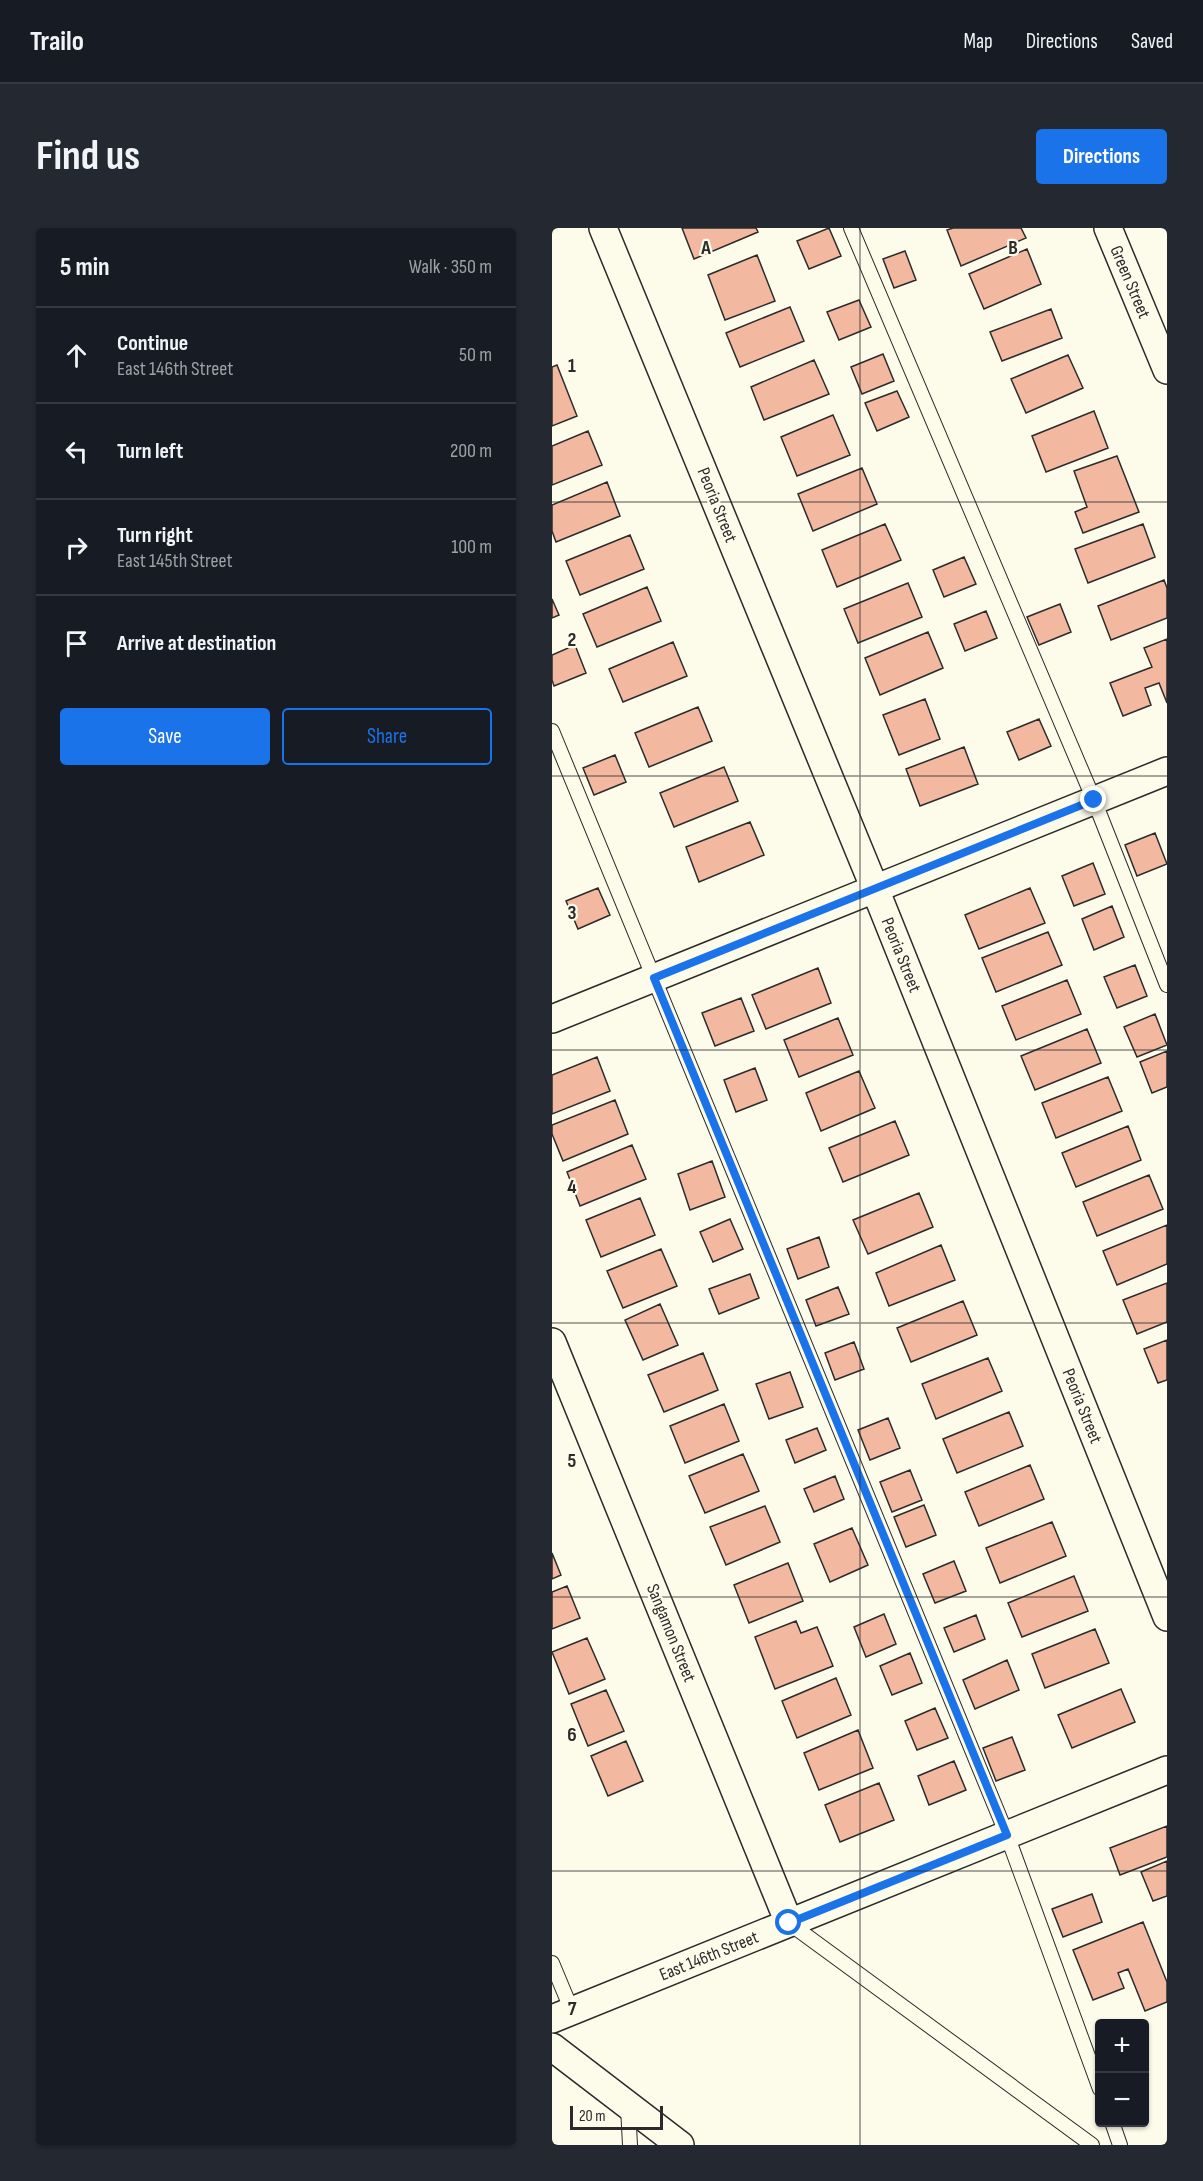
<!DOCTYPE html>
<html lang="en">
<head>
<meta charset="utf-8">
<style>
  :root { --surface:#171b24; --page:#242831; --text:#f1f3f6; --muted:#9ea1a6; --line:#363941; --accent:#1a73e8 }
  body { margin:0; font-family:"Sofia Sans Condensed",sans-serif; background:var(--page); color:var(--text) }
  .controls { position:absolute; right:18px; bottom:18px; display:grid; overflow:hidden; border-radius:6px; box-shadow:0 2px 4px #0004 }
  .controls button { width:54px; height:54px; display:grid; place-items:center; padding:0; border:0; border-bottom:2px solid var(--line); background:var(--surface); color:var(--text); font:30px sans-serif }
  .scale { position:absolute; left:18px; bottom:15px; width:93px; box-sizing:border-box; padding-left:6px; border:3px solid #2b2b2b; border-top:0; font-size:16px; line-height:21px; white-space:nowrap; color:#2b2b2b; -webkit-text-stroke:4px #fdfbea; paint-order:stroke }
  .stop { position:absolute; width:18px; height:18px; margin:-14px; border:4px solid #1a73e8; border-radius:50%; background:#fff }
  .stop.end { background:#1a73e8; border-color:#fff; box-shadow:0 2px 6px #0008 }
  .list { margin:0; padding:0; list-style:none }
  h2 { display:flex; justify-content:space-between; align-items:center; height:78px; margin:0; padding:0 24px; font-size:26px }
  h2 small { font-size:20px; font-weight:400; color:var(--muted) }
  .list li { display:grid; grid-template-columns:39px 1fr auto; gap:18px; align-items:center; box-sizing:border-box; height:96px; padding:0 24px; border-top:2px solid var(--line) }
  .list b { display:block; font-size:22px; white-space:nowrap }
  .list p { margin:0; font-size:20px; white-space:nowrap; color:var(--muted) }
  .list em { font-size:20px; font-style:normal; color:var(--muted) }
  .actions { display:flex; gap:12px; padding:18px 24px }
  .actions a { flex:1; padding:14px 0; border:2px solid var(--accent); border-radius:6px; text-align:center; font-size:21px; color:var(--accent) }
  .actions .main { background:var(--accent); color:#fff }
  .icon { flex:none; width:33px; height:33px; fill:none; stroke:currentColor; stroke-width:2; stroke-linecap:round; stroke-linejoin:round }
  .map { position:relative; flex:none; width:615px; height:1917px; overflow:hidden; border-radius:6px }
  header { display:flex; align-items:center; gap:36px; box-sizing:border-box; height:84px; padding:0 30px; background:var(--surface); border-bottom:2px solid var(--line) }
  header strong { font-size:28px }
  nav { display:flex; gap:33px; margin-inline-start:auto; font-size:21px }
  .intro { display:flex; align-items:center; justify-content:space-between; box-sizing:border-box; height:144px; padding:0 36px }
  h1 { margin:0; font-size:42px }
  .button { padding:15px 27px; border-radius:6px; background:var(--accent); color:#fff; font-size:21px; font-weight:700 }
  main { display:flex; gap:36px; padding:0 36px }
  aside { flex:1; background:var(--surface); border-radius:6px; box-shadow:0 2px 4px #0004 }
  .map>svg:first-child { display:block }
  .building { fill:#f2b8a0; stroke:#2b2b2b; stroke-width:1.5 }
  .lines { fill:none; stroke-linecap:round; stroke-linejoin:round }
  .service-casing { stroke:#2b2b2b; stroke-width:16 }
  .minor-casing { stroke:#2b2b2b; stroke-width:30 }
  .service { stroke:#fdfbea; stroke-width:14 }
  .minor { stroke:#fdfbea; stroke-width:27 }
  .route { stroke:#1a73e8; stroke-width:8 }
  .grid { fill:none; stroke:#2b2b2b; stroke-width:1.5; stroke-opacity:0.55 }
  .labels { text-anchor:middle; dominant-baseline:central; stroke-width:4.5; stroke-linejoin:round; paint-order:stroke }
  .street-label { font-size:18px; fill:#2b2b2b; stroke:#fdfbea }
  .grid-label { font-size:20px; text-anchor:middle; font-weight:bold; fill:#2b2b2b; stroke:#fdfbea; stroke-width:4.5; stroke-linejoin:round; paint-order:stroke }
</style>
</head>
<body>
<header>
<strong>Trailo</strong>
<nav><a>Map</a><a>Directions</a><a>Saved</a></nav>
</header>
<div class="intro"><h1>Find us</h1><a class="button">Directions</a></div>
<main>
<aside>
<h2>5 min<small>Walk · 350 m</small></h2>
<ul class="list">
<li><svg class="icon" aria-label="ahead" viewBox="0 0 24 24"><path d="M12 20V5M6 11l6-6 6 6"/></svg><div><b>Continue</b><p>East 146th Street</p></div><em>50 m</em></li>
<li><svg class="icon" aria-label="left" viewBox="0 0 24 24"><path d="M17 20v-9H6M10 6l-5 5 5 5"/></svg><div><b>Turn left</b></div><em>200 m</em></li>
<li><svg class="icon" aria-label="right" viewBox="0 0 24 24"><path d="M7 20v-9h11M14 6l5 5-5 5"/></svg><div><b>Turn right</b><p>East 145th Street</p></div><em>100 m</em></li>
<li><svg class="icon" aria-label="arrive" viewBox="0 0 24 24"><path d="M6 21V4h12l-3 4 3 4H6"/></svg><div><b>Arrive at destination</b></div></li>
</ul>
<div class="actions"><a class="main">Save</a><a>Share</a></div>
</aside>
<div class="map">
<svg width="615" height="1917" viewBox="0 0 615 1917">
  <rect width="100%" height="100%" fill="#fdfbea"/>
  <path class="building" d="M130,0H204L206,4L142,31Z
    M277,0L289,28L257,41L245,13Z
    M401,0H469L474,10L409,38L395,2Z
    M475,21L489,56L432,81L417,46Z
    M353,23L364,52L342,60L331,31Z
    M205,27L223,73L173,92L156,47Z
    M307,72L319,99L287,112L275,84Z
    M238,79L252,113L188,139L174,105Z
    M499,81L510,110L450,133L438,104Z
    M331,126L342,153L310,166L299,139Z
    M516,127L531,160L474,185L459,151Z
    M262,132L277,166L212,192L199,159Z
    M5,137L25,188L0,198V139Z
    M345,163L357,189L325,203L313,175Z
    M542,183L556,220L494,244L480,208Z
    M281,187L298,227L245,248L229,209Z
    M36,203L50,237L0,257V218Z
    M565,228L587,284L531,305L523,284L535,279L522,243Z
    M310,240L325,276L261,303L246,266Z
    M55,254L68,288L4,314L0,303V277Z
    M333,296L349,332L285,359L270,322Z
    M591,296L603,329L536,355L523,321Z
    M78,307L92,341L28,367L14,333Z
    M412,329L424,356L392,369L381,342Z
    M612,352L615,360V390L559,412L546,378Z
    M356,355L370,389L306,415L292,381Z
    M95,359L109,393L45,419L31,386Z
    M0,371L7,387L0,390Z
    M508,376L519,404L487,417L475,389Z
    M434,383L445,410L413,423L402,396Z
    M376,404L391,440L328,467L313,430Z
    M615,411V475L607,455L593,460L599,477L571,488L558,455L600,439L592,420Z
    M121,414L135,448L71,474L57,441Z
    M23,417L34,445L2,458L0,452V427Z
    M373,471L388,511L347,527L331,487Z
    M146,479L160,513L97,539L83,505Z
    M487,491L499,518L467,532L455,504Z
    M412,519L426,556L368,578L354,541Z
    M63,527L74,554L42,567L31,540Z
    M172,539L186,573L122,599L108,565Z
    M198,594L212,627L147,654L134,619Z
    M603,605L615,636L585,648L573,617Z
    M541,635L553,666L522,678L510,648Z
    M46,660L58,687L26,701L14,673Z
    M478,660L493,695L427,721L413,687Z
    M560,678L572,709L542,722L530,691Z
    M496,704L510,737L444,764L430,730Z
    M583,737L595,768L565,780L552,749Z
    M266,740L279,775L214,801L200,767Z
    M515,752L529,786L464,812L450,778Z
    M189,770L202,803L163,818L150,785Z
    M603,786L615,817L585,829L572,799Z
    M286,790L301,827L247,849L232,812Z
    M535,801L549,835L483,862L469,828Z
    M615,823V859L600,865L588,834Z
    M45,829L58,863L0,886V847Z
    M203,840L215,872L184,884L172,852Z
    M307,843L323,880L269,903L254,865Z
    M556,849L570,883L504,910L490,875Z
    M63,872L76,906L11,933L0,906V897Z
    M343,893L357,927L291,954L277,920Z
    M576,898L589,932L524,959L510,925Z
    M80,917L94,951L28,978L15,944Z
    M160,933L173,969L138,982L126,946Z
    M597,947L611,981L545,1008L531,974Z
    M367,965L381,999L316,1026L301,992Z
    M88,970L103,1007L49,1029L34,992Z
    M178,991L191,1021L161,1034L148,1004Z
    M615,997V1036L565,1057L551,1023Z
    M267,1009L277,1039L246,1051L235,1021Z
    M389,1017L403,1052L337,1078L324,1045Z
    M109,1021L125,1058L71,1080L55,1043Z
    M198,1046L207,1070L167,1086L157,1061Z
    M615,1055V1094L585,1106L571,1072Z
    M286,1059L297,1086L264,1098L254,1072Z
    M411,1073L425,1107L359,1134L345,1100Z
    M108,1076L126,1117L91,1132L73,1092Z
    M615,1112V1152L606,1155L592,1121Z
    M302,1114L312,1141L283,1152L273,1125Z
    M151,1125L166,1162L112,1184L96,1147Z
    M436,1130L450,1163L384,1191L370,1156Z
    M238,1144L251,1179L217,1191L204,1156Z
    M172,1176L187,1213L133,1235L118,1198Z
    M457,1184L471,1218L405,1245L391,1211Z
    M336,1190L348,1220L318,1232L306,1202Z
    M265,1200L274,1222L243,1235L234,1212Z
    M191,1226L207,1263L153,1285L137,1248Z
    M478,1237L492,1271L427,1298L413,1264Z
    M358,1242L370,1272L340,1284L328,1254Z
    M283,1248L292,1271L262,1284L252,1261Z
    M372,1277L384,1307L354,1319L342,1289Z
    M213,1278L228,1314L174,1337L158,1299Z
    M500,1294L514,1328L448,1355L434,1320Z
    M300,1300L316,1337L278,1354L262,1316Z
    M0,1325L9,1347L0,1351Z
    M402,1333L414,1363L383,1375L371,1346Z
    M236,1335L251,1373L197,1395L182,1357Z
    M522,1348L536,1383L470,1409L456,1375Z
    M15,1358L28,1390L0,1401V1364Z
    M332,1386L344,1416L314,1429L302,1399Z
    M424,1387L433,1411L402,1424L392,1400Z
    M244,1393L249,1405L265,1399L281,1438L223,1461L203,1409Z
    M543,1401L557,1435L493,1460L480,1426Z
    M35,1410L53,1451L17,1466L0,1424Z
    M358,1425L370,1455L340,1467L328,1438Z
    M455,1432L467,1462L423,1481L411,1452Z
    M284,1450L299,1487L245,1510L230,1473Z
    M569,1461L583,1494L520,1520L506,1487Z
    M54,1462L72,1503L36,1518L19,1476Z
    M383,1480L396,1510L365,1522L353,1493Z
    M306,1502L321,1540L267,1562L252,1525Z
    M460,1509L473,1542L444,1553L431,1520Z
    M74,1513L91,1553L56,1568L39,1528Z
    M402,1533L414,1562L377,1577L366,1548Z
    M327,1555L342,1592L288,1614L273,1577Z
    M615,1598V1629L568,1647L558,1620Z
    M615,1633V1668L601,1673L589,1644Z
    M540,1666L550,1694L511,1709L500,1681Z
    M591,1694L615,1754V1774L593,1783L576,1741L566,1745L572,1760L541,1772L521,1722Z"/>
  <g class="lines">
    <defs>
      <path id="service" d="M299,0L542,572L615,757
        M0,503L455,1607L548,1861
        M237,1695L540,1917
        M0,1735L20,1783
        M76,1879L78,1917
        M560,1894L568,1917"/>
      <path id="minor" d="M51,0L323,661L615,1389
        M556,0L615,142
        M0,791L615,543
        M0,1114L237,1695
        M0,1791L615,1542
        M0,1819L128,1917"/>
    </defs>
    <use href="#service" class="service-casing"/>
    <use href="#minor" class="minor-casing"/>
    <use href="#service" class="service"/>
    <use href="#minor" class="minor"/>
  </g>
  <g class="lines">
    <path class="route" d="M237,1695L455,1607L102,750L542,572"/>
  </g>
  <path class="grid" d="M308,0V1917M0,274H615M0,548H615M0,822H615M0,1095H615M0,1369H615M0,1643H615"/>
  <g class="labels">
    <g class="street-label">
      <text transform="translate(578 54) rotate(67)">Green Street</text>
      <text transform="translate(165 277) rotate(68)">Peoria Street</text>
      <text transform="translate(349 727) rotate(68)">Peoria Street</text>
      <text transform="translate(530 1178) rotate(68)">Peoria Street</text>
      <text transform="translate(119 1405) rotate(68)">Sangamon Street</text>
      <text transform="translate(157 1728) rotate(-22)">East 146th Street</text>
    </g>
  </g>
  <g class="grid-label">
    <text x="154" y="26">A</text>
    <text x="461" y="26">B</text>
    <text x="20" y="144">1</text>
    <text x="20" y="418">2</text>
    <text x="20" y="691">3</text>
    <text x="20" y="965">4</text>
    <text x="20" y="1239">5</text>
    <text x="20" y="1513">6</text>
    <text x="20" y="1787">7</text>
  </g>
</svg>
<div class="controls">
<button>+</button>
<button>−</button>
</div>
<div class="scale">20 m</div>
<div class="stop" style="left:237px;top:1695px"></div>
<div class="stop end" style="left:542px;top:572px"></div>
</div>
</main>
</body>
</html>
